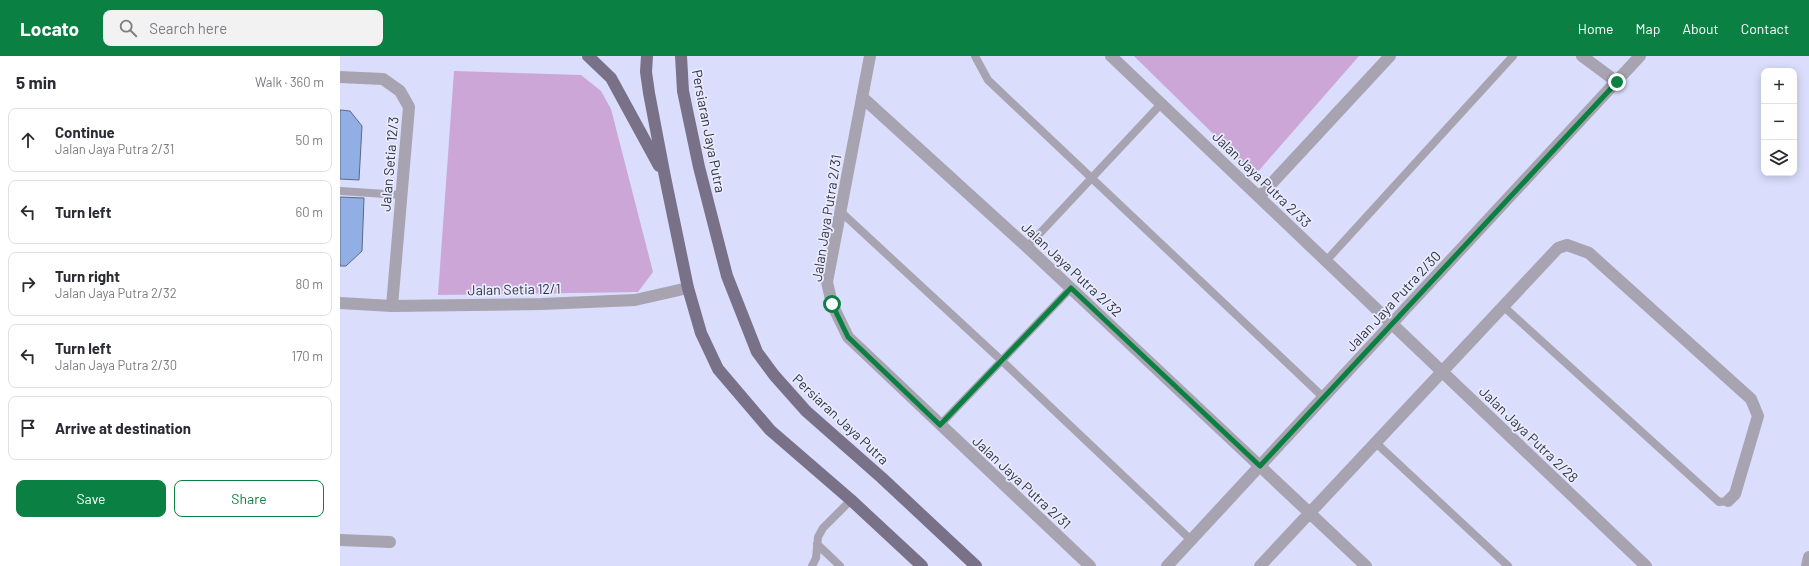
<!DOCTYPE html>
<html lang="en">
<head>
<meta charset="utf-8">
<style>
  :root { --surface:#fff; --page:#f2f2f3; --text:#2b2b33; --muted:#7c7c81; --line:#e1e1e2; --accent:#0b8043 }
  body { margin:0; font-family:Barlow,sans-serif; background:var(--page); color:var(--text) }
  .controls { position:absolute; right:12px; top:12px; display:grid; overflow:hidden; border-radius:8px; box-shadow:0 2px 10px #0003 }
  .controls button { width:36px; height:36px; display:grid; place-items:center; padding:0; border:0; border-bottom:1px solid var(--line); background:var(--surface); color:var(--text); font:20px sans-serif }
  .stop { position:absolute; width:12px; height:12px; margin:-9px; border:3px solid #0b8043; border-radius:50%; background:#fff }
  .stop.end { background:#0b8043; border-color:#fff; box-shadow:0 1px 4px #0008 }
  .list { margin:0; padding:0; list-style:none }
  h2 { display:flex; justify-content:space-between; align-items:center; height:52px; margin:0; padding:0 16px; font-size:17px }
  h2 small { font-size:13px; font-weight:400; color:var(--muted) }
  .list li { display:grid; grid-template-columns:26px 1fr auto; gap:12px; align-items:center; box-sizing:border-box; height:64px; margin:0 8px 8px; padding:0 8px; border:1px solid var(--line); border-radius:8px }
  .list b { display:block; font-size:15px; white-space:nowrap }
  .list p { margin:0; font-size:13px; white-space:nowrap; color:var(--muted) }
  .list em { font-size:13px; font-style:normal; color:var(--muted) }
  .actions { display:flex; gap:8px; padding:12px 16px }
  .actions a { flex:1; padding:9px 0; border:1px solid var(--accent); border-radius:8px; text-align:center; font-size:14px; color:var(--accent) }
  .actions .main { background:var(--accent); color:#fff }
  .icon { flex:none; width:22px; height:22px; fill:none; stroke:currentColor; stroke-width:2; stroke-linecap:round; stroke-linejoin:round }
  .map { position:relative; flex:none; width:1469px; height:510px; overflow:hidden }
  header { display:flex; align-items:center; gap:24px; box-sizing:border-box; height:56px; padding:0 20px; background:var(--accent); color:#fff }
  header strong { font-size:19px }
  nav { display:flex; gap:22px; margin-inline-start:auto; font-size:14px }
  .search { width:280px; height:36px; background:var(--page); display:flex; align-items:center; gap:10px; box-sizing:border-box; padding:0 14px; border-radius:8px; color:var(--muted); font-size:15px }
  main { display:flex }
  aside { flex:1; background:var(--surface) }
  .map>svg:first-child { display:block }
  .green { fill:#cca6d7 }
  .building { fill:#92afe5; stroke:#5b6981 }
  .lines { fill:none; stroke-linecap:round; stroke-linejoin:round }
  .lane { stroke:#a7a3b0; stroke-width:8 }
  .street { stroke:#a7a3b0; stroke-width:12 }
  .primary { stroke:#787188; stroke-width:12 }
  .route { stroke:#0b8043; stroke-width:5 }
  .labels { text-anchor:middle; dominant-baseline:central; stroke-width:3.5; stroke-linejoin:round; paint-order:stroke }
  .street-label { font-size:14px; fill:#31323e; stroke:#e9ebfe }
</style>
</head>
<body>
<header>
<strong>Locato</strong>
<div class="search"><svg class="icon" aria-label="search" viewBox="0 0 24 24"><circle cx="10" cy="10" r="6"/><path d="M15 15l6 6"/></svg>Search here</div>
<nav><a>Home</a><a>Map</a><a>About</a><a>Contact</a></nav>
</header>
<main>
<aside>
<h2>5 min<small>Walk · 360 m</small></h2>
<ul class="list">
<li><svg class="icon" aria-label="ahead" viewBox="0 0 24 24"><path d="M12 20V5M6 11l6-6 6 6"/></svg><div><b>Continue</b><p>Jalan Jaya Putra 2/31</p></div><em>50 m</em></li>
<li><svg class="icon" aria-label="left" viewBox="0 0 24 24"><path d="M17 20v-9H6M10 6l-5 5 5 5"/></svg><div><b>Turn left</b></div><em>60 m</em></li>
<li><svg class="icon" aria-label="right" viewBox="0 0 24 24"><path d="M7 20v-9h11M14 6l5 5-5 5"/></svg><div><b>Turn right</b><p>Jalan Jaya Putra 2/32</p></div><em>80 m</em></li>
<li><svg class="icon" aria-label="left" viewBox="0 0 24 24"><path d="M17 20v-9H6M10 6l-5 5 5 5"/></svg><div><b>Turn left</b><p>Jalan Jaya Putra 2/30</p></div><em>170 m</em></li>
<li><svg class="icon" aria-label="arrive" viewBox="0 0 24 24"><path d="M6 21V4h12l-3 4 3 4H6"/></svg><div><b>Arrive at destination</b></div></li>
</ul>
<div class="actions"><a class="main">Save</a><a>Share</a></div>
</aside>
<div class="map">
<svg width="1469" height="510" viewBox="0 0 1469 510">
  <rect width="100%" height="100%" fill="#daddfc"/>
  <path class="green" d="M794,0H1019L915,119Z
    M114,15L241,19L261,35L271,53L313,216L298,236L98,239Z"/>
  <path class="building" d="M0,54L10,55L22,70L19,124L0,123Z
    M0,141L24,142L22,195L6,210H0Z"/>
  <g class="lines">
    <path class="lane" d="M635,0L648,24L983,341
      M0,135L61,139
      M501,156L661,304L851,484
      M687,191L821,48
      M986,205L1173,0
      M1163,250L1379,446L1388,445
      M600,369L731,232
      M1035,386L1168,510
      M477,488L500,510
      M472,510L476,502L478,481L483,472L511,444"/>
    <path class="street" d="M530,0L487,226L492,248L508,281L750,510
      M771,0L1306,510
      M1242,0L1277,26
      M0,21L43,23L60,35L69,51L52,250
      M522,41L687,191L1026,510
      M919,141L1050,0
      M0,247L52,250L202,248L295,244L348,232
      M0,484L50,486
      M827,510L1300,0
      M920,510L1218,192L1227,189L1249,197L1411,343L1418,360L1395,438L1388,445
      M1467,510L1469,501"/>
    <path class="primary" d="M248,0L271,22L319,110
      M307,0L306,16L309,37L325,121L348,232L361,277L378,313L430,374L511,444L582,510
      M341,0L343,35L359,111L387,220L417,296L434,319L466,355L542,422L636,510"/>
  </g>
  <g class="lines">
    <path class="route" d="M492,248L508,281L600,369L731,232L920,410L1277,26"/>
  </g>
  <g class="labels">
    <g class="street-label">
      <text transform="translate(369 75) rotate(79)">Persiaran Jaya Putra</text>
      <text transform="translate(49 108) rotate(-85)">Jalan Setia 12/3</text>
      <text transform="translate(922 123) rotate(44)">Jalan Jaya Putra 2/33</text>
      <text transform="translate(486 162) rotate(-81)">Jalan Jaya Putra 2/31</text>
      <text transform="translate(732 213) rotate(43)">Jalan Jaya Putra 2/32</text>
      <text transform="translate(174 233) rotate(-1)">Jalan Setia 12/1</text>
      <text transform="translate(1053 245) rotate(-47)">Jalan Jaya Putra 2/30</text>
      <text transform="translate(501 363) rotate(43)">Persiaran Jaya Putra</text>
      <text transform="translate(1189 378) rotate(44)">Jalan Jaya Putra 2/28</text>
      <text transform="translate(682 426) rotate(43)">Jalan Jaya Putra 2/31</text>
    </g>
  </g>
</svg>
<div class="controls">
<button>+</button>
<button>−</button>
<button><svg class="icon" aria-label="layers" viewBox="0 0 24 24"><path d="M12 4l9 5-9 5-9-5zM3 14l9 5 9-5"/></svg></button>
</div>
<div class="stop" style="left:492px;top:248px"></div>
<div class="stop end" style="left:1277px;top:26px"></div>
</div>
</main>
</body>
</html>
